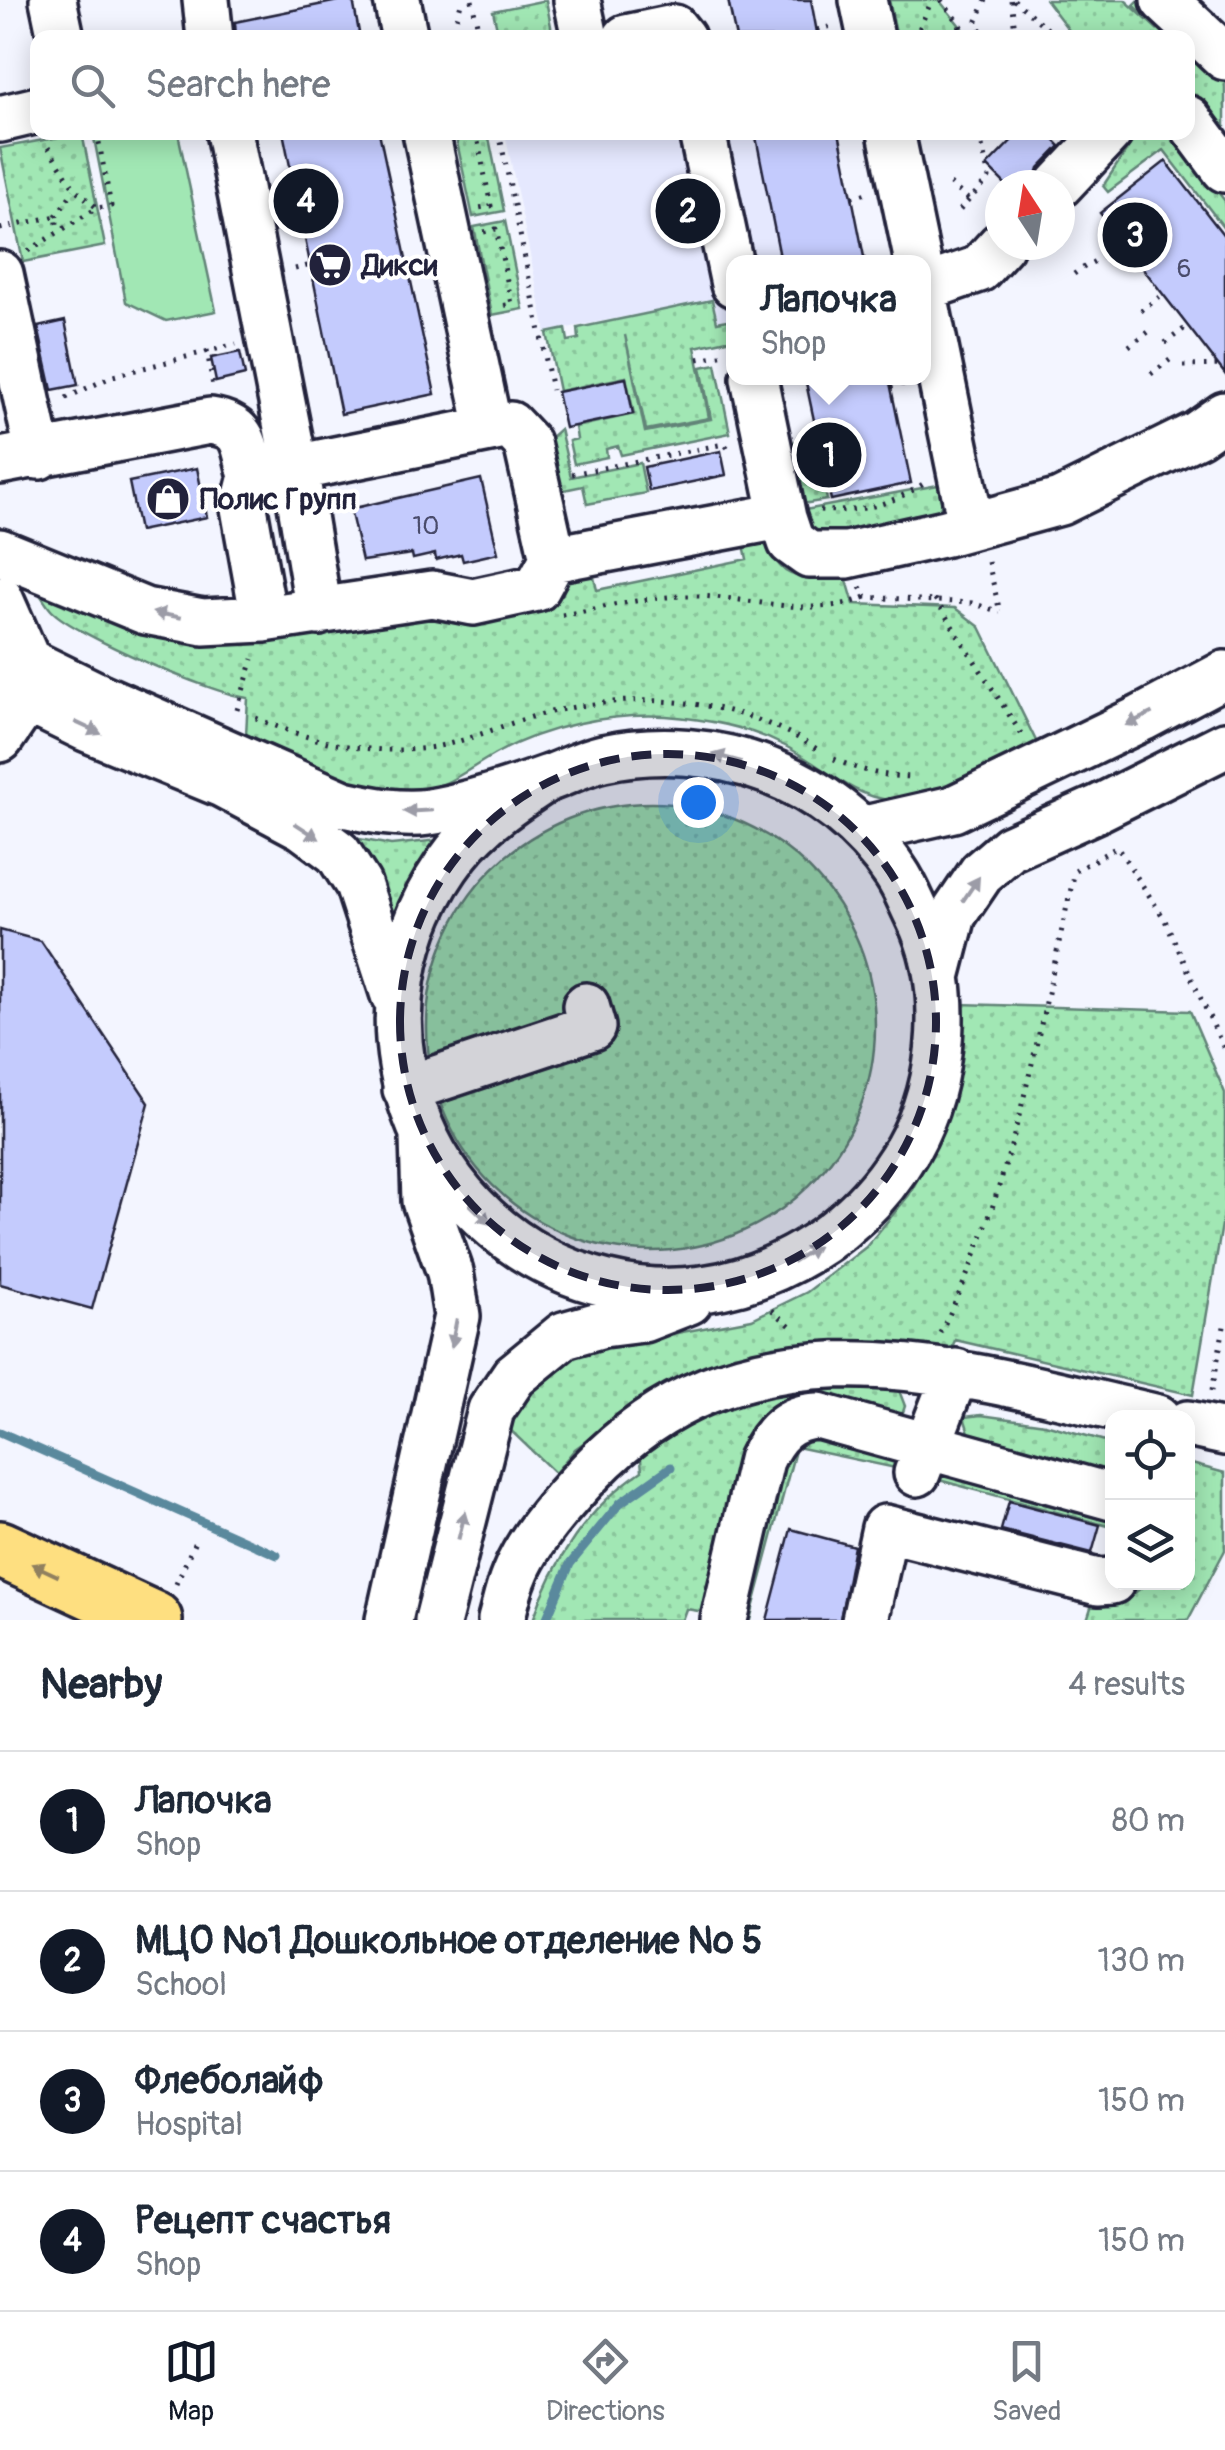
<!DOCTYPE html>
<html lang="en">
<head>
<meta charset="utf-8">
<style>
  :root { --surface:#fff; --page:#f2f2f3; --text:#1f2937; --muted:#747a83; --line:#e0e1e3; --accent:#111827 }
  body { margin:0; font-family:Pangolin,sans-serif; background:var(--page); color:var(--text) }
  .controls { position:absolute; right:30px; bottom:30px; display:grid; overflow:hidden; border-radius:20px; box-shadow:0 5px 25px #0003 }
  .controls button { width:90px; height:90px; display:grid; place-items:center; padding:0; border:0; border-bottom:2px solid var(--line); background:var(--surface); color:var(--text); font:50px sans-serif }
  .compass { position:absolute; left:985px; top:170px; width:90px; height:90px; border-radius:50%; background:var(--surface); box-shadow:0 5px 25px #0003; rotate:348deg }
  .you { position:absolute; left:698px; top:802px; width:35px; height:35px; margin:-25px; border:8px solid #fff; border-radius:50%; background:#1a73e8; box-shadow:0 0 0 15px #1a73e833 }
  .badge { display:grid; place-items:center; width:65px; height:65px; border-radius:50%; background:var(--accent); color:#fff; font-size:32px; font-weight:700 }
  .pin { position:absolute; translate:-50% -50%; border:5px solid #fff; box-shadow:0 2px 10px #0006 }
  .popup { position:absolute; left:726px; top:255px; width:205px; height:130px; box-sizing:border-box; display:grid; place-content:center; border-radius:20px; background:var(--surface); filter:drop-shadow(0 2px 8px #0005); font-size:32px; white-space:nowrap; color:var(--muted) }
  .popup b { font-size:38px; color:var(--text) }
  .popup::after { content:''; position:absolute; left:50%; top:100%; margin-left:-20px; border:20px solid transparent; border-top-color:var(--surface) }
  .list { margin:0; padding:0; list-style:none }
  h2 { display:flex; justify-content:space-between; align-items:center; height:130px; margin:0; padding:0 40px; font-size:42px }
  h2 small { font-size:32px; font-weight:400; color:var(--muted) }
  .list li { display:grid; grid-template-columns:65px 1fr auto; gap:30px; align-items:center; box-sizing:border-box; height:140px; padding:0 40px; border-top:2px solid var(--line) }
  .list b { display:block; font-size:38px; white-space:nowrap }
  .list p { margin:0; font-size:32px; white-space:nowrap; color:var(--muted) }
  .list em { font-size:32px; font-style:normal; color:var(--muted) }
  .icon { flex:none; width:55px; height:55px; fill:none; stroke:currentColor; stroke-width:2; stroke-linecap:round; stroke-linejoin:round }
  .map { position:relative; flex:none; width:1225px; height:1620px; overflow:hidden }
  .search { position:absolute; background:var(--surface); box-shadow:0 5px 25px #0003; left:30px; right:30px; top:30px; height:110px; display:flex; align-items:center; gap:25px; box-sizing:border-box; padding:0 35px; border-radius:20px; color:var(--muted); font-size:38px }
  .sheet { height:690px; background:var(--surface) }
  nav { display:flex; justify-content:space-around; align-items:center; box-sizing:border-box; height:140px; border-top:2px solid var(--line); background:var(--surface); font-size:28px; color:var(--muted) }
  nav a { display:grid; justify-items:center; gap:5px }
  nav .on { color:var(--accent) }
  .map>svg:first-child { display:block }
  .built { fill:#e5e8fe }
  .grass { fill:url(#grass-dots); stroke:#628478; stroke-width:2.5 }
  .pitch { fill:#a1e7b4; stroke:#628478; stroke-width:2.5 }
  .lines { fill:none; stroke-linecap:round; stroke-linejoin:round }
  .stream { stroke:#5a899d; stroke-width:9 }
  .building { fill:#c4cbfd; stroke:#22223b; stroke-width:2.5 }
  .minor-casing { stroke:#22223b; stroke-width:52 }
  .highway-casing { stroke:#22223b; stroke-width:62 }
  .path { stroke:#22223b; stroke-width:5; stroke-dasharray:2.5 8; stroke-linecap:butt }
  .minor { stroke:#fff; stroke-width:45 }
  .highway { stroke:#fedf80; stroke-width:55 }
  .oneway { fill:#9c9ca7 }
  .oneway2 { fill:#90805e }
  .marked { fill:#22223b; fill-opacity:0.2; stroke:#22223b; stroke-width:8; stroke-dasharray:20 12; stroke-linejoin:round }
  .labels { text-anchor:middle; dominant-baseline:central; stroke-width:8; stroke-linejoin:round; paint-order:stroke }
  .number-label { font-size:25px; fill:#4a4c6c }
  .poi-label { font-size:30px; font-weight:bold; fill:#22223b; stroke:#fff; text-anchor:start }
</style>
</head>
<body>
<div class="map">
<svg width="1225" height="1620" viewBox="0 0 1225 1620">
  <defs>
    <pattern id="grass-dots" width="8" height="8" patternUnits="userSpaceOnUse" patternTransform="scale(2.5)"><rect width="8" height="8" fill="#a1e7b4"/><path d="M2 2h.1M6 6h.1" fill="none" stroke="#8ac69c" stroke-width="1.8" stroke-linecap="round"/></pattern>
  </defs>
  <rect width="100%" height="100%" fill="#f3f5ff"/>
  <filter id="ink" filterUnits="userSpaceOnUse"><feTurbulence type="fractalNoise" baseFrequency=".01" numOctaves="2"/><feDisplacementMap in="SourceGraphic" scale="20" xChannelSelector="R" yChannelSelector="G"/><feConvolveMatrix kernelMatrix="1 2 1 2 8 2 1 2 1" color-interpolation-filters="sRGB"/></filter>
  <g filter="url(#ink)">
    <path class="built" d="M505,133H838L865,262H734V317L718,321L713,300L546,332Z"/>
    <path class="grass" d="M546,0L553,37H499L493,11Z
      M889,0H939L969,37H897Z
      M1046,0H1125L1158,30L1134,5L1139,0H1146L1169,30L1166,37H1074Z
      M1201,58L1225,72V142L1188,94V64Z
      M82,133L105,246L23,262L0,148Z
      M455,133H488L504,211L473,217Z
      M1138,133H1171L1225,201V229L1164,150L1108,192L1103,186Z
      M505,221L523,309L492,315L474,227Z
      M712,300L717,322L728,320L732,339L695,347L709,418L646,430L625,335L645,432L711,419L701,367L716,364L730,433L621,455L618,446L606,449L607,457L574,464L569,441L577,439L575,427L634,414L626,377L559,391L547,333L566,329L568,341L579,339L578,328Z
      M560,429L571,477L640,463L646,493L587,504L583,486L559,491L548,440Z
      M814,437L827,500L802,504L789,443Z
      M938,485L942,504L938,512L821,538L809,532L805,510Z
      M742,534H755C768,543 771,555 780,566C796,585 824,574 844,570L854,604L955,608L980,627L1037,743C992,764 943,804 891,800C851,797 818,762 783,745C748,727 705,719 666,716C609,713 547,726 497,753C469,768 442,792 408,793C352,797 295,758 246,735L248,698C213,694 75,635 52,611C47,606 43,598 38,592L124,626L463,615L563,594L564,578L591,565L597,590L747,559Z
      M427 1027a224 224 0 1 1 448 0a224 224 0 1 1-448 0Z
      M354,838L391,845L440,840L395,921L384,890Z
      M959,1004L1190,1011L1225,1093V1207L1193,1395L955,1340L950,1356L765,1355L695,1372L631,1409L575,1449L555,1473L506,1426L533,1375L610,1337L677,1333L752,1319L807,1292L866,1247L909,1195L933,1151L949,1101Z
      M898,1388L905,1406L901,1418L792,1399L711,1613L686,1609L682,1620H533C553,1561 589,1506 642,1471L640,1448C680,1429 721,1406 764,1396C808,1387 853,1389 898,1388Z
      M981,1415L1045,1424L1112,1443V1482L971,1439L964,1417Z
      M800,1434L898,1458L900,1469L796,1447L750,1620H734L777,1457Z
      M1188,1463L1225,1473V1550L1188,1620H1087L1095,1595L1131,1596L1147,1583L1188,1582Z
      M934,1470L1112,1514V1527L928,1477Z"/>
    <path class="pitch" d="M93,133H178L216,311L166,321L126,302Z"/>
    <g class="lines">
      <path class="stream" d="M0,1432L277,1555
        M546,1620L570,1564L620,1503L671,1467"/>
    </g>
    <path class="building" d="M343,0H353L360,38H236L235,22Z
      M728,0H811L818,38H736Z
      M283,132H379L435,394L341,414Z
      M755,132H839L865,262H781Z
      M1020,132H1046L1060,146L1039,168L1034,185H1006L987,166Z
      M1166,161L1225,237V374L1100,213Z
      M65,321L78,385L52,390L38,327Z
      M240,352L245,375L216,382L211,358Z
      M626,378L633,414L565,428L557,392Z
      M805,378H889L911,483L831,500Z
      M721,451L726,475L649,491L644,467Z
      M197,468L207,517L139,531L129,482Z
      M481,479L498,553L463,561L461,554L436,560L435,554L413,559L412,554L362,561L350,509Z
      M0,930L41,941L149,1103L92,1309L0,1284Z
      M1009,1501L1100,1525L1092,1553L1001,1530Z
      M791,1529L854,1546L840,1620H767Z"/>
    <g class="lines">
      <defs>
        <path id="minor" d="M53,0L61,38
          M206,0L210,38
          M397,0L405,38
          M577,0L585,38
          M863,0L871,38
          M1164,0L1225,57
          M626,38L674,28L682,38
          M0,119L38,110
          M1188,119L1225,169
          M229,132L295,468L252,476L244,508L264,619
          M426,132L489,428
          M702,132L734,284
          M891,132L918,262
          M1059,185L1109,132
          M0,274L39,456
          M924,288L979,269L1001,245
          M924,294L971,524
          M754,378L783,518
          M0,461L210,421C247,427 243,444 252,476
          M0,552L145,611L203,622L264,619L432,594L473,602L537,588L553,559L765,519L783,518L791,542L809,555H847L946,533L1060,502L1198,434L1225,415
          M0,599L26,658
          M319,612L295,468L510,425L527,443L553,559
          M0,648L100,697L344,804C371,810 401,816 429,812C466,806 513,791 549,778C567,772 584,762 603,758C714,734 833,777 896,873C905,886 911,902 918,916C952,984 945,1083 908,1148C873,1208 823,1250 758,1275C711,1293 657,1296 608,1284C414,1237 334,1009 457,852C482,821 514,800 546,779
          M0,686L86,728L222,784L303,827L338,853L358,884L394,995
          M0,739L28,698
          M861,830L953,809L1142,718L1225,674
          M937,977L953,915L982,872L1010,848L1097,809L1225,745
          M406,1089L592,1027L586,1006
          M1188,1424L1225,1432
          M917,1473L956,1372
          M389,1620L457,1316L450,1272L425,1201L423,1138
          M438,1620L491,1410L514,1376L564,1335L603,1324L643,1319L689,1301
          M501,1620C505,1606 508,1590 514,1576C528,1539 563,1501 590,1472C751,1303 962,1373 1158,1418
          M724,1620L761,1460C773,1434 788,1417 818,1416L1112,1497
          M865,1620L885,1528L1098,1582L1112,1581"/>
        <path id="highway" d="M0,1549L154,1620"/>
      </defs>
      <use href="#minor" class="minor-casing"/>
      <use href="#highway" class="highway-casing"/>
      <path class="path" d="M472,0L480,38
        M941,0L959,23L962,38
        M986,0L976,23L986,38
        M1011,0L1016,38
        M1014,0L1058,38
        M961,25L971,38
        M454,28L462,0
        M443,30L454,28L456,38
        M817,30L832,26
        M915,38L932,0
        M97,132L111,206L97,208
        M476,132L491,206L479,208
        M499,132L552,390
        M962,136L979,133
        M950,184L969,200
        M852,197L867,193
        M960,210L989,178L979,132
        M56,216L74,190
        M0,229L56,216L58,231
        M484,232L496,229L512,304L501,306
        M28,251L97,208L75,189L46,144
        M295,269L311,265
        M1074,274C1090,262 1108,256 1124,243
        M1141,311L1163,294
        M1165,343L1188,326
        M1129,346L1154,328
        M207,350L213,386
        M698,359L726,354
        M1183,366L1225,365
        M1151,374L1175,356
        M891,387L907,383
        M66,398L113,376L236,344
        M572,474L724,444L730,450
        M820,510C856,514 893,504 923,484
        M988,562L1000,612
        M860,587L866,597L972,603L1000,612
        M935,599L1022,735
        M562,615C602,608 644,597 684,596C744,594 809,621 866,597
        M237,710L253,659
        M256,718C308,740 360,754 418,749C457,746 491,729 528,718C627,689 733,694 820,751
        M834,759C861,771 885,777 915,777
        M772,1310L794,1329
        M940,1333C1012,1196 1040,1021 1075,871L1117,847L1164,918L1225,1051
        M1212,1391L1225,1321
        M176,1584L197,1537"/>
      <use href="#minor" class="minor"/>
      <use href="#highway" class="highway"/>
    </g>
    <defs><path id="oneway-solid" d="M-6-.8H1V-3.2L6.5 0L1 3.2V.8H-6Z" transform="scale(2.5)"/></defs>
    <g class="oneway">
      <use href="#oneway-solid" transform="translate(167 615) rotate(-169)"/>
      <use href="#oneway-solid" transform="translate(1139 719) rotate(154)"/>
      <use href="#oneway-solid" transform="translate(88 728) rotate(25)"/>
      <use href="#oneway-solid" transform="translate(727 758) rotate(-165)"/>
      <use href="#oneway-solid" transform="translate(418 811) rotate(177)"/>
      <use href="#oneway-solid" transform="translate(307 831) rotate(33)"/>
      <use href="#oneway-solid" transform="translate(971 889) rotate(-56)"/>
      <use href="#oneway-solid" transform="translate(480 1214) rotate(44)"/>
      <use href="#oneway-solid" transform="translate(805 1254) rotate(-32)"/>
      <use href="#oneway-solid" transform="translate(454 1333) rotate(101)"/>
      <use href="#oneway-solid" transform="translate(462 1525) rotate(-76)"/>
    </g>
    <use class="oneway2" href="#oneway-solid" transform="translate(45 1570) rotate(-155)"/>
  </g>
  <path class="marked" d="M400 1022a268 268 0 1 1 536 0a268 268 0 1 1-536 0Z"/>
  <defs>
    <symbol id="supermarket-disc" viewBox="-11 -11 22 22"><circle r="9.5" fill="#22223b" stroke="#fff"/><path d="M-6-5.5h2.5l.6 2H6L4.5 2H-2.5L-4.4-4H-6ZM-1.5 3.2a1.3 1.3 0 1 0 .1 0ZM3 3.2a1.3 1.3 0 1 0 .1 0Z" fill="#fff"/></symbol>
    <symbol id="shop-disc" viewBox="-11 -11 22 22"><circle r="9.5" fill="#22223b" stroke="#fff"/><path d="M-5-2.5h2.3a2.7 3.5 0 0 1 5.4 0H5L5.5 6h-11ZM-1.5-2.5h3a1.5 2.3 0 0 0-3 0Z" fill="#fff"/></symbol>
  </defs>
  <g fill-rule="evenodd">
    <use href="#supermarket-disc" x="305" y="240" width="50" height="50"/>
    <use href="#shop-disc" x="143" y="474" width="50" height="50"/>
  </g>
  <g class="labels">
    <g class="number-label">
      <text x="1184" y="269">6</text>
      <text x="426" y="526">10</text>
    </g>
    <g class="poi-label">
      <text x="362" y="265">Дикси</text>
      <text x="200" y="499">Полис Групп</text>
    </g>
  </g>
</svg>
<div class="controls">
<button><svg class="icon" aria-label="locate" viewBox="0 0 24 24"><circle cx="12" cy="12" r="6"/><path d="M12 2v4M12 18v4M2 12h4M18 12h4"/></svg></button>
<button><svg class="icon" aria-label="layers" viewBox="0 0 24 24"><path d="M12 4l9 5-9 5-9-5zM3 14l9 5 9-5"/></svg></button>
</div>
<svg class="compass" viewBox="-18 -18 36 36"><path d="M0-13l5 13h-10z" fill="#e53935"/><path d="M0 13l5-13h-10z" fill="#747a83"/></svg>
<div class="you"></div>
<div class="pin badge" style="left:829px;top:455px">1</div>
<div class="popup"><b>Лапочка</b>Shop</div>
<div class="pin badge" style="left:688px;top:211px">2</div>
<div class="pin badge" style="left:1135px;top:235px">3</div>
<div class="pin badge" style="left:306px;top:201px">4</div>
<div class="search"><svg class="icon" aria-label="search" viewBox="0 0 24 24"><circle cx="10" cy="10" r="6"/><path d="M15 15l6 6"/></svg>Search here</div>
</div>
<section class="sheet">
<h2>Nearby<small>4 results</small></h2>
<ul class="list">
<li><span class="badge">1</span><div><b>Лапочка</b><p>Shop</p></div><em>80 m</em></li>
<li><span class="badge">2</span><div><b>МЦО №1 Дошкольное отделение № 5</b><p>School</p></div><em>130 m</em></li>
<li><span class="badge">3</span><div><b>Флеболайф</b><p>Hospital</p></div><em>150 m</em></li>
<li><span class="badge">4</span><div><b>Рецепт счастья</b><p>Shop</p></div><em>150 m</em></li>
</ul>
</section>
<nav>
<a class="on"><svg class="icon" aria-label="map" viewBox="0 0 24 24"><path d="M3 6l6-2 6 2 6-2v14l-6 2-6-2-6 2zM9 4v14M15 6v14"/></svg>Map</a>
<a><svg class="icon" aria-label="directions" viewBox="0 0 24 24"><path d="M12 3l9 9-9 9-9-9zM9 14v-3h6M13 9l2 2-2 2"/></svg>Directions</a>
<a><svg class="icon" aria-label="saved" viewBox="0 0 24 24"><path d="M7 4h10v16l-5-4-5 4z"/></svg>Saved</a>
</nav>
</body>
</html>
